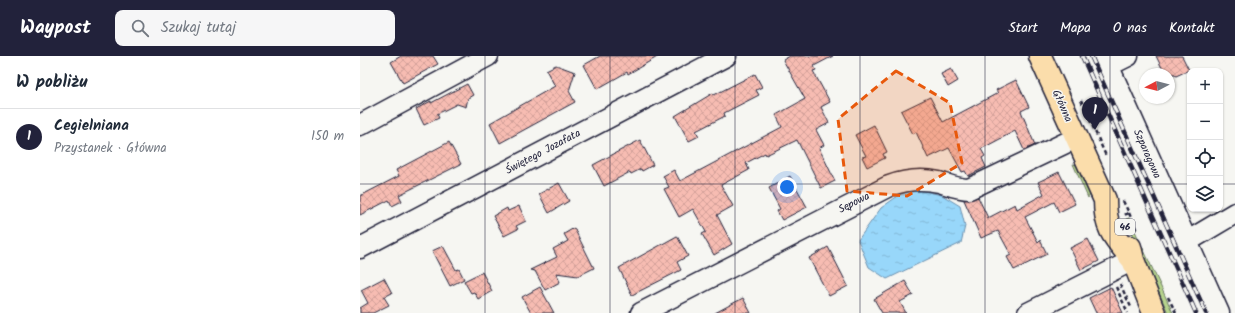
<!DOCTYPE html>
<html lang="pl">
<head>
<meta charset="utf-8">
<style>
  :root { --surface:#fff; --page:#f6f6f7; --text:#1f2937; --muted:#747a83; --line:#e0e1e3; --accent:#22223b }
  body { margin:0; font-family:Kalam,sans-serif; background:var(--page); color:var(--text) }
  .controls { position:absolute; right:12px; top:12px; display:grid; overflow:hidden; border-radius:8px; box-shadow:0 1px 3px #0004 }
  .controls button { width:36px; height:36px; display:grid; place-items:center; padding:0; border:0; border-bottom:1px solid var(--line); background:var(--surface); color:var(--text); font:20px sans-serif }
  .compass { position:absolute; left:779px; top:12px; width:36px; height:36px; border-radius:50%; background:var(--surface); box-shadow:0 1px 3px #0004; rotate:263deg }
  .you { position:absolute; left:427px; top:131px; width:14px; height:14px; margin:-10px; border:3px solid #fff; border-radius:50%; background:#1a73e8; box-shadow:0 0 0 6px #1a73e833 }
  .badge { display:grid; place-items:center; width:26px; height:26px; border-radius:50%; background:var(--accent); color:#fff; font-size:13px; font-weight:700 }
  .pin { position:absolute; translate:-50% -33px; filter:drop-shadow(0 1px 2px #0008) }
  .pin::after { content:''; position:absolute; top:21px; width:14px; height:12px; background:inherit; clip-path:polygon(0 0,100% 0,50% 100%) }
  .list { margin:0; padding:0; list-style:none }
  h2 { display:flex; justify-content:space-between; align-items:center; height:52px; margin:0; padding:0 16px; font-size:17px }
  h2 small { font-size:13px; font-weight:400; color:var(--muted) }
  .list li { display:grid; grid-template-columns:26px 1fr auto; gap:12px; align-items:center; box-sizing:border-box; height:56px; padding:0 16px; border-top:1px solid var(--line) }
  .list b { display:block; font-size:15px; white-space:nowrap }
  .list p { margin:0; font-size:13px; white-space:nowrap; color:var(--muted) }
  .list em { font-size:13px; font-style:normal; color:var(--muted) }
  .icon { flex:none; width:22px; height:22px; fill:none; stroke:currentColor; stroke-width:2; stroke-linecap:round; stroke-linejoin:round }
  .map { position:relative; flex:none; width:875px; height:257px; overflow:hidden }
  header { display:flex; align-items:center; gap:24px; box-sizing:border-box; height:56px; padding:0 20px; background:var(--accent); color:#fff }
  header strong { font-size:19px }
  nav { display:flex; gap:22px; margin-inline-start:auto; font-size:14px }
  .search { width:280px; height:36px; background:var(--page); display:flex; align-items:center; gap:10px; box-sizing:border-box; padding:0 14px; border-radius:8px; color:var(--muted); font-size:15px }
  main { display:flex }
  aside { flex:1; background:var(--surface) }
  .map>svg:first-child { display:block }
  .green { fill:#b7d48d; stroke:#6c7b64 }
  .water { fill:url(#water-ripples); stroke:#698fae }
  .building { fill:url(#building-cross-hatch); stroke:#22223b }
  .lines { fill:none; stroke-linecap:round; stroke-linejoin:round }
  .minor-casing { stroke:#22223b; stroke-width:23 }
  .major-casing { stroke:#22223b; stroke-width:25 }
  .path { stroke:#22223b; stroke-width:2.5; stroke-dasharray:4 3; stroke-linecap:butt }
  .minor { stroke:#f6f6f2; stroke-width:20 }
  .major { stroke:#fbddab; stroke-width:22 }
  .rail-casing { stroke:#22223b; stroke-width:4.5 }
  .rail { stroke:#f6f6f2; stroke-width:3; stroke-dasharray:9; stroke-linecap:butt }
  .marked { fill:#e8590c; fill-opacity:0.2; stroke:#e8590c; stroke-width:3; stroke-dasharray:8 5; stroke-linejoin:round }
  .grid { fill:none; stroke:#22223b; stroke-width:1; stroke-opacity:0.55 }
  .labels { text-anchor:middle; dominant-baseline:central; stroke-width:3; stroke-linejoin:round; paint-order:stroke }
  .shield { fill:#f6f6f2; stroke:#626272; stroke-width:1 }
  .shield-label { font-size:10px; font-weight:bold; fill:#22223b }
  .street-label { font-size:11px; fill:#22223b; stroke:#f6f6f2 }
</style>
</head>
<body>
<header>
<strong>Waypost</strong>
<div class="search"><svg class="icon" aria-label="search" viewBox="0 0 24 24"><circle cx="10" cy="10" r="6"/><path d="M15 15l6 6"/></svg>Szukaj tutaj</div>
<nav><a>Start</a><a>Mapa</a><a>O nas</a><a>Kontakt</a></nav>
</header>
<main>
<aside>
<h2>W pobliżu<small></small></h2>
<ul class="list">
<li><span class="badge">1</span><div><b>Cegielniana</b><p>Przystanek · Główna</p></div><em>150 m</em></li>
</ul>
</aside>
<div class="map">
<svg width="875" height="257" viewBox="0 0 875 257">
  <defs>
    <pattern id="water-ripples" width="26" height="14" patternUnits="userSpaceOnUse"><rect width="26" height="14" fill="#98d7fa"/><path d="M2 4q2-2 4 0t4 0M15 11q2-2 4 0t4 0" fill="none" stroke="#83b8d7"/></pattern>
    <pattern id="building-cross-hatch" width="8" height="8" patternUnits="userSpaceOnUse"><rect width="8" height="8" fill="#f7bcb2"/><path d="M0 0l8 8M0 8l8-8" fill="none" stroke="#d3a19a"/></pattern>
  </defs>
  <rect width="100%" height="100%" fill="#f6f6f2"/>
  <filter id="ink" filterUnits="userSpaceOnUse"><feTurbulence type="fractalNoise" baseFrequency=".025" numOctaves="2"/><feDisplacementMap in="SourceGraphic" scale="8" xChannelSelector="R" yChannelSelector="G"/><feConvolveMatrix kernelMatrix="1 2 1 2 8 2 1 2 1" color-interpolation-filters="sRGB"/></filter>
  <g filter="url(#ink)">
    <path class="green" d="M713,108L717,109L730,139L728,142Z
      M769,162L813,257H808L766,163Z"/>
    <path class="water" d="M549,132L582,139L600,150L605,170L601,187L527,223L509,211L498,184L521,152Z"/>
    <path class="building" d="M41,0H73L78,8L43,27L31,6Z
      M240,0H299L268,18L267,16L237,33L224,9Z
      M430,0H473L454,10L456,14L453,15L470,46L461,51L469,67L456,74L464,89L459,92L475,125L461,132L437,84L406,99L405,97L386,107L389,114L361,129L373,150L357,159L372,188L354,199L342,178L346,176L333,153L319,161L304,133L309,131L303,120L314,114L320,125L422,71L416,59L445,43L423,4Z
      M796,0H822L829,14L816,20L815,18H805Z
      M196,9L215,16L209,35L215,46L140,87L130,67L195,30L186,14Z
      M591,13L598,25L588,31L581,18Z
      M395,18L402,31L396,34L399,39L364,57L365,60L336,75L339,80L329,85L315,60L353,37L354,39Z
      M656,24L669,51L661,55L675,89L664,94L655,75L621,93L625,100L622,102L626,111L608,120L605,115L602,116L589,92L568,102L556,76L553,78L541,55L570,41L583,66L638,37L636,34Z
      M107,28L113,39L108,42L106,51L97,48L77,58L79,62L64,69L56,53L71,45V47Z
      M514,69L527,96L523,98L525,102L507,111L502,101L506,100L495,79Z
      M280,84L293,109L282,115L281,113L271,118L270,116L244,130L233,109Z
      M89,86L101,108L39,139L42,145L32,150L29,144L0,159V140L39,120L36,114Z
      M699,116L715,148L699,156L694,146L665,161L678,186L680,184L687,198L654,214L647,201L651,199L638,175L621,182L604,144L618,141L628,162L655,148L657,153L684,138L678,126Z
      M430,120L447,151L422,164L417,155L420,153L409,132Z
      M199,127L209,145L189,157L179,138Z
      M159,150L166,165L156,170L158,173L144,180L133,160L147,152L148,155Z
      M214,172L234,212L218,220L196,217L200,226L185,234L175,215L170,214L197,201L193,193L208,185L204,178Z
      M317,180L328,200L317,206L321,214L272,239L259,212Z
      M728,183L739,205L721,214L710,192Z
      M83,190L96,214L99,213L104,223L90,230L72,195Z
      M468,191L488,230L469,240L449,202Z
      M122,216L132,235L118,243L114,236L111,237L104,225Z
      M24,222L32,237L24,241L29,249L13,257H0V252L8,247L1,234Z
      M545,225L553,239L540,246L546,257H522L514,243Z
      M180,231L194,257H171L162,241Z
      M751,231L763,257H736L729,242Z
      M383,242L391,257H355Z"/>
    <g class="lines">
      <defs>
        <path id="minor" d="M744,0L859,257
          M748,10L768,0
          M0,69L128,0
          M828,185L875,157
          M0,192L366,0
          M281,257L529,130C545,124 561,122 579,126C589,129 598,133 609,133L716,82
          M668,257L773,204"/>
        <path id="major" d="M680,0L745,144C745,174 755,182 773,204
          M770,191L773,204L794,257"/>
      </defs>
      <use href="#minor" class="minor-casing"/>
      <use href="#major" class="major-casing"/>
      <path class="path" d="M721,44L746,100
        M763,145L769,157L764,159
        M769,157L777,175
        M760,228L771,251
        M756,231L768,257
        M808,241L816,257"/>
      <use href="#minor" class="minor"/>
      <use href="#major" class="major"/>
      <defs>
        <path id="rail" d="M722,0L836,257
          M731,0L846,257"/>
      </defs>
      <use href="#rail" class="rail-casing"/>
      <use href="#rail" class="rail"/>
    </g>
  </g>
  <path class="marked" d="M536,15L590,47L602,107L547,140L487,135L478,63Z"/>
  <path class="grid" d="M125,0V257M250,0V257M375,0V257M500,0V257M625,0V257M750,0V257M0,128H830M860,128H875"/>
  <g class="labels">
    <rect class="shield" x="755" y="163" width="20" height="16" rx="3"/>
    <g class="shield-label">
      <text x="765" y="171">46</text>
    </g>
    <g class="street-label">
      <text transform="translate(702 50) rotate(66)">Główna</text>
      <text transform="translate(183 96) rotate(-28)">Świętego Jozafata</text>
      <text transform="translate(787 98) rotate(66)">Szparagowa</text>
      <text transform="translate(494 147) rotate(-27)">Sępowa</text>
    </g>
  </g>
</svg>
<div class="controls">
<button>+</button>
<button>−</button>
<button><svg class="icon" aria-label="locate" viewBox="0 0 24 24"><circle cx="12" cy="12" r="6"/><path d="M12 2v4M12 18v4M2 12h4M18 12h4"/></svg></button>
<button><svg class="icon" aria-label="layers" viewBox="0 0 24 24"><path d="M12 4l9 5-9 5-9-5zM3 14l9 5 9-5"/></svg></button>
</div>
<svg class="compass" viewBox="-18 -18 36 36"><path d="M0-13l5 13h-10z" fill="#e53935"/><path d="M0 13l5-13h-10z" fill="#747a83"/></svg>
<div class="you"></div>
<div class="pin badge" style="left:735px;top:74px">1</div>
</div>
</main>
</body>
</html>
